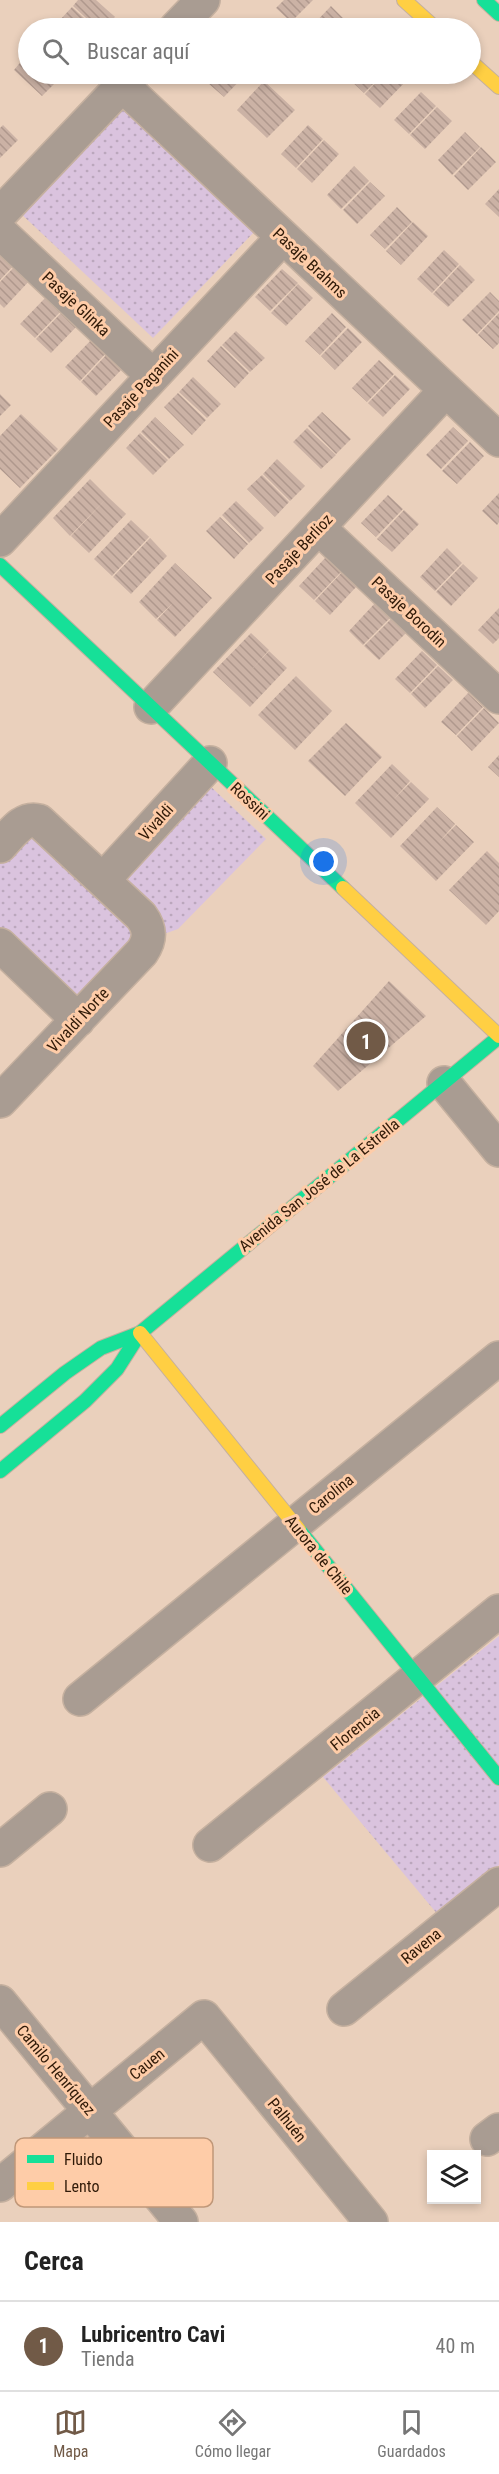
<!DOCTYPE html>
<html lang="es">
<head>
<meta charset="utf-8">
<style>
  :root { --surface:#fff; --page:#f6f6f6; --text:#222; --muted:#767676; --line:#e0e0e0; --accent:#715a47 }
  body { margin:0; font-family:"Roboto Condensed",sans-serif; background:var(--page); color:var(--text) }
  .controls { position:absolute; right:18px; bottom:18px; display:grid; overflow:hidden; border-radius:0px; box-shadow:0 3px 9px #0003 }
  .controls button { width:54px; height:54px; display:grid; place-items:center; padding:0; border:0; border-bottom:2px solid var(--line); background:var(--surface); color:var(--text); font:30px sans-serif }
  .you { position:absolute; left:324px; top:862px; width:21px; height:21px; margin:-15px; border:4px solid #fff; border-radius:50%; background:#1a73e8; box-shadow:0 0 0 9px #1a73e833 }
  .badge { display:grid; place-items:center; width:39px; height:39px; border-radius:50%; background:var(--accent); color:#fff; font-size:20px; font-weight:700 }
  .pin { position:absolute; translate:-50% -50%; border:3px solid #fff; box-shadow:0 2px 6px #0006 }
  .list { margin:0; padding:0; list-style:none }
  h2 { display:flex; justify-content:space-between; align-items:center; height:78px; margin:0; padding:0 24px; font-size:26px }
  h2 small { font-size:20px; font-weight:400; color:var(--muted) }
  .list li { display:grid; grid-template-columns:39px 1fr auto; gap:18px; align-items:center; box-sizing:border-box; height:90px; padding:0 24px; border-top:2px solid var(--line) }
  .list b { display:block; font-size:22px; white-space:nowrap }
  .list p { margin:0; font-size:20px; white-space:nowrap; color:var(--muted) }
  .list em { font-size:20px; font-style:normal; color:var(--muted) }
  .icon { flex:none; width:33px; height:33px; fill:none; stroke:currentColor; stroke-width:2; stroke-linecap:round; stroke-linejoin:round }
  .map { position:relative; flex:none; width:499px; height:2222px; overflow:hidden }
  .search { position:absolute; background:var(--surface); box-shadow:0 3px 9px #0003; left:18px; right:18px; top:18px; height:66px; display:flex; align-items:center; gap:15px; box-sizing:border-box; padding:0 21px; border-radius:33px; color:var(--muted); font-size:22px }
  .sheet { height:168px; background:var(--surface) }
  nav { display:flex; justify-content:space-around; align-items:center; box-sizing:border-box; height:84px; border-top:2px solid var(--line); background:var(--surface); font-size:16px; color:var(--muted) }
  nav a { display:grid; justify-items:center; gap:3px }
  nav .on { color:var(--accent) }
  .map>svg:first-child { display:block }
  .grass { fill:url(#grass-dots) }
  .building { fill:url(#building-back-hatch) }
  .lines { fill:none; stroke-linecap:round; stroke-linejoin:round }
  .street-casing { stroke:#c5b09f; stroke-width:36 }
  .fast-casing { stroke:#c5b09f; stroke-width:16 }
  .slow-casing { stroke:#c5b09f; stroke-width:16 }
  .street { stroke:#a99c92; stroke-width:33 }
  .fast { stroke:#16e098; stroke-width:14 }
  .slow { stroke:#ffcf43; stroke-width:14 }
  .labels { text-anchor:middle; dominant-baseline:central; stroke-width:6; stroke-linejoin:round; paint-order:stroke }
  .street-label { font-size:16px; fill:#301a08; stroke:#fecca8 }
  .key { fill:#fecca8; stroke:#c09778; stroke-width:1.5 }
  .key-label { font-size:16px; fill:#301a08 }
</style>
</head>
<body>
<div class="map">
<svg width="499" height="2222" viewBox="0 0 499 2222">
  <defs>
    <pattern id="grass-dots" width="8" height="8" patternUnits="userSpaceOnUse" patternTransform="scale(1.5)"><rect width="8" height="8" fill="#dac3de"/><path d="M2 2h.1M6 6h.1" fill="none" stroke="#bba7bd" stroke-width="1.8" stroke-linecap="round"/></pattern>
    <pattern id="building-back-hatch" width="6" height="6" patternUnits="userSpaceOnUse" patternTransform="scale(1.5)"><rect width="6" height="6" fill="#cbb2a5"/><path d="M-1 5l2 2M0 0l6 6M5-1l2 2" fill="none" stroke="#af988d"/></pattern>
  </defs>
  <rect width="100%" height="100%" fill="#ead0bc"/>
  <path class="grass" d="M120,102L255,231L153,338L17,210Z
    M208,784L266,839L178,929L136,944L83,1004L0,933V858L29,825L104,896Z
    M499,1636V1865L439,1916L323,1777Z"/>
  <path class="building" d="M78,0H96L115,17L104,28H97L73,6Z
    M284,0H313L291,22L276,8Z
    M331,6L346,21L338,28H310Z
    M72,7L95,28H65L58,22Z
    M28,53V74H49L57,81L42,96L14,70Z
    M198,74H216L208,82Z
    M218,74H246L224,97L208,83Z
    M354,74H383L364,93L349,79Z
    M384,74H400L407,80L380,108L365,94Z
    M264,81L295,110L267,138L237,110Z
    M421,92L436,106L409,134L394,120Z
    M437,107L452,121L425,149L410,135Z
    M3,125L18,140L0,158V128Z
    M308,125L323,139L296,168L281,154Z
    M465,132L480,147L452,175L438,160Z
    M324,140L339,154L312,183L297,169Z
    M481,147L496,162L468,190L454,176Z
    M354,166L369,181L341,209L327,195Z
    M370,182L385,196L357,224L343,210Z
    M499,189V217L485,204Z
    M397,207L412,222L385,249L370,235Z
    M413,222L428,236L401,265L386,251Z
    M0,250L15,264L0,280Z
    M444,250L459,264L432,293L417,279Z
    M16,265L31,279L4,308L0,304V282Z
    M460,265L475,280L448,307L433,294Z
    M282,269L298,283L270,311L255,297Z
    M298,284L313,298L286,326L271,313Z
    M490,292L499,301V311L477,334L462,320Z
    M47,296L62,310L35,338L20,324Z
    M63,311L78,325L51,353L36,339Z
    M332,313L346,327L320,355L305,341Z
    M499,313V343L493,349L478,335Z
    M348,328L362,342L335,370L321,356Z
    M236,331L265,358L250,372L222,345Z
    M93,338L107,352L80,381L65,367Z
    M221,346L249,373L235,388L207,361Z
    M108,353L123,368L96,396L81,382Z
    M379,360L394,374L367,402L352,388Z
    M395,375L410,389L383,417L368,403Z
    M193,377L221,404L207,418L179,392Z
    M178,393L206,420L192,435L164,407Z
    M0,394L11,405L0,416Z
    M322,412L351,439L336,454L308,426Z
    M21,414L58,449L20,488L0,469V436Z
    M155,417L184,445L169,459L141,432Z
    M453,427L468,441L441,469L426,455Z
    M307,428L336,455L321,469L293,442Z
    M140,433L168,460L153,475L126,448Z
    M470,442L484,456L457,484L442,471Z
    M277,459L305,486L290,501L263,474Z
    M262,475L289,502L275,517L247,489Z
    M90,479L108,497L70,536L53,518Z
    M499,493V522L497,525L482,511Z
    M388,495L403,509L376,537L361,523Z
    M108,497L126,514L89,553L71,536Z
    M236,501L264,528L249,543L222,515Z
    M404,510L419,524L392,552L377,539Z
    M220,517L248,544L234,559L206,531Z
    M131,520L149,537L112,576L94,559Z
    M150,538L167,556L131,594L113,577Z
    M447,548L462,563L435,591L420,577Z
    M326,557L341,572L314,600L299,586Z
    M175,563L212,598L175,637L157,620L173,603L156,619L139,602Z
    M463,564L478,578L451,606L436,592Z
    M342,572L357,586L330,615L315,601Z
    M376,602L391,617L363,645L349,631Z
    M499,608V638L493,644L478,630Z
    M392,618L407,632L379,660L364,646Z
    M251,633L269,650L253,668L269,651L287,668L250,707L213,672Z
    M422,651L437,665L410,693L395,679Z
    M438,666L453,680L425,708L411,694Z
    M296,676L332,711L295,750L258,715Z
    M468,693L483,707L456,735L441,722Z
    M484,708L499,723L472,751L457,736Z
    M346,723L382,757L345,796L308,761Z
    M499,755V777L488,767Z
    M392,764L410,781L394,799L411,782L429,799L391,838L355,803Z
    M437,807L455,824L439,842L456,825L474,842L436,881L400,846Z
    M487,851L499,863V911L486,925L449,890Z
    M389,981L426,1016L338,1091L313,1066Z"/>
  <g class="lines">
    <defs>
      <path id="street" d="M176,28L203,0
        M122,85L499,440
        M0,214L133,74
        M0,232L153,376
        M319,528L499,697
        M0,540L283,237
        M151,707L446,390
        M0,846C11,835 22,816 39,821L141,916C150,928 151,939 142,952L0,1101
        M103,880L210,763
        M0,945L78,1020
        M444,1083L499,1150
        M80,1699L499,1358
        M210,1845L499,1611
        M0,1850L50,1809
        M0,2002L181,2222
        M344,2009L499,1884
        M487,2139L499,2130
        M0,2185L204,2017L371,2222"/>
      <path id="fast" d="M484,0L499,14
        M0,565L343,888
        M0,1426L65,1373L101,1348L140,1333
        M0,1471L85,1401L117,1369L140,1333L499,1037
        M299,1530L499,1778"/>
      <path id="slow" d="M404,0L435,28
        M470,61L499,87
        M343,888L499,1036
        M140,1333L299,1530"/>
    </defs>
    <use href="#street" class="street-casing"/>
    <use href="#fast" class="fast-casing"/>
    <use href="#slow" class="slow-casing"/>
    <use href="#street" class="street"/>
    <use href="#fast" class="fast"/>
    <use href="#slow" class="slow"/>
  </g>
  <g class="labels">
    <g class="street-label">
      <text transform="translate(310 263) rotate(43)">Pasaje Brahms</text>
      <text transform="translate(76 304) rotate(43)">Pasaje Glinka</text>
      <text transform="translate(141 388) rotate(-47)">Pasaje Paganini</text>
      <text transform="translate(299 549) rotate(-47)">Pasaje Berlioz</text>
      <text transform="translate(409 612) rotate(43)">Pasaje Borodin</text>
      <text transform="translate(250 801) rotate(43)">Rossini</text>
      <text transform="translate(156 822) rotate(-48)">Vivaldi</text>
      <text transform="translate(78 1020) rotate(-47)">Vivaldi Norte</text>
      <text transform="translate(319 1185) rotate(-39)">Avenida San José de La Estrella</text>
      <text transform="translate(331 1494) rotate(-39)">Carolina</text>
      <text transform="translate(319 1555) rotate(51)">Aurora de Chile</text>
      <text transform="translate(355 1729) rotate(-39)">Florencia</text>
      <text transform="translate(421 1946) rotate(-39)">Ravena</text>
      <text transform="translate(147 2064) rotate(-39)">Cauen</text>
      <text transform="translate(56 2070) rotate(50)">Camilo Henríquez</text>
      <text transform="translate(287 2120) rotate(51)">Palhuén</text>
    </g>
  </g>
  <rect x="15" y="2138" width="198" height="69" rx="9" class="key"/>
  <rect x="27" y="2155" width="27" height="8" fill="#16e098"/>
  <rect x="27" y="2182" width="27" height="8" fill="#ffcf43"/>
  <g class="key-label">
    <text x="64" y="2165">Fluido</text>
    <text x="64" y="2192">Lento</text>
  </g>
</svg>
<div class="controls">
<button><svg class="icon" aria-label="layers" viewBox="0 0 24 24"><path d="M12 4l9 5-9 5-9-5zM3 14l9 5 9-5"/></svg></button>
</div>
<div class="you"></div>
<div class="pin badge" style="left:366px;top:1041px">1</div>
<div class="search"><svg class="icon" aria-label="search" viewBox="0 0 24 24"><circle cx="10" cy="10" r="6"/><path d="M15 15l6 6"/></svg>Buscar aquí</div>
</div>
<section class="sheet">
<h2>Cerca<small></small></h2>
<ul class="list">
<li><span class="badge">1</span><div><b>Lubricentro Cavi</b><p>Tienda</p></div><em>40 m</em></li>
</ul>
</section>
<nav>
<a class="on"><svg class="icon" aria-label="map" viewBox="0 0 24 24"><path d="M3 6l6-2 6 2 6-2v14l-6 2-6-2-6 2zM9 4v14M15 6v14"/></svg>Mapa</a>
<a><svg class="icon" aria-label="directions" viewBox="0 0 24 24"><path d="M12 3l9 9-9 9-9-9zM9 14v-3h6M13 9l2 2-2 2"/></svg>Cómo llegar</a>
<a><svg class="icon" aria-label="saved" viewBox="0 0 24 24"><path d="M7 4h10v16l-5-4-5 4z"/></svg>Guardados</a>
</nav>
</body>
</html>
